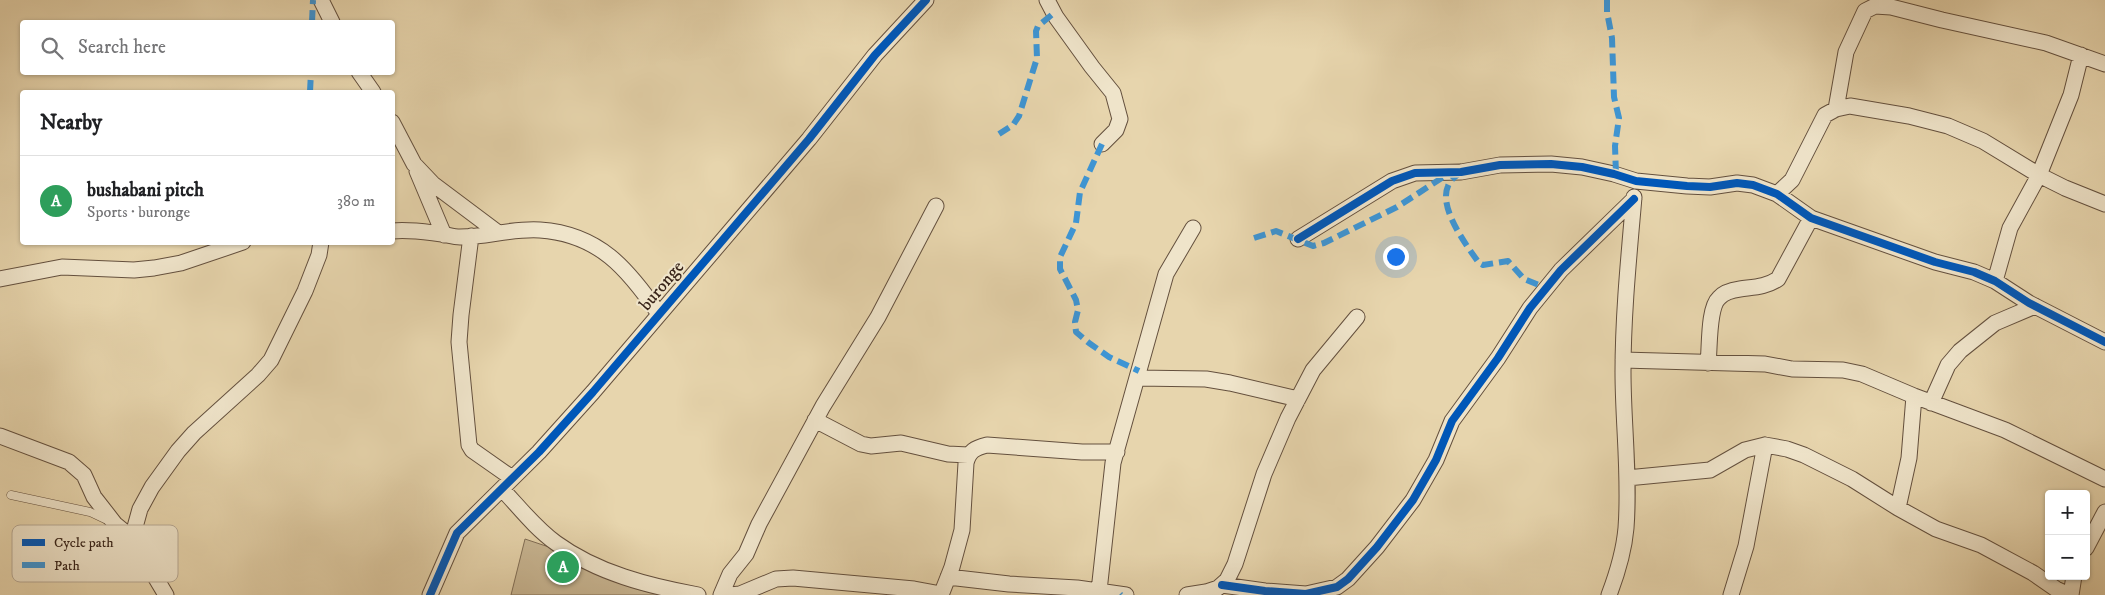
<!DOCTYPE html>
<html lang="en">
<head>
<meta charset="utf-8">
<style>
  :root { --surface:#fff; --page:#f2f2f2; --text:#202124; --muted:#757577; --line:#e0e0e0; --accent:#7c3aed }
  body { margin:0; font-family:"IM FELL DW Pica",serif; background:var(--page); color:var(--text) }
  .controls { position:absolute; right:15px; bottom:15px; display:grid; overflow:hidden; border-radius:5px; box-shadow:0 1px 4px #0004 }
  .controls button { width:45px; height:45px; display:grid; place-items:center; padding:0; border:0; border-bottom:1px solid var(--line); background:var(--surface); color:var(--text); font:25px sans-serif }
  .you { position:absolute; left:1395px; top:256px; width:18px; height:18px; margin:-12px; border:4px solid #fff; border-radius:50%; background:#1a73e8; box-shadow:0 0 0 8px #1a73e833 }
  .badge { display:grid; place-items:center; width:32px; height:32px; border-radius:50%; background:var(--accent); color:#fff; font-size:16px; font-weight:700 }
  .pin { position:absolute; translate:-50% -50%; border:2px solid #fff; box-shadow:0 1px 5px #0006 }
  .list { margin:0; padding:0; list-style:none }
  h2 { display:flex; justify-content:space-between; align-items:center; height:65px; margin:0; padding:0 20px; font-size:21px }
  h2 small { font-size:16px; font-weight:400; color:var(--muted) }
  .list li { display:grid; grid-template-columns:32px 1fr auto; gap:15px; align-items:center; box-sizing:border-box; height:90px; padding:0 20px; border-top:1px solid var(--line) }
  .list b { display:block; font-size:19px; white-space:nowrap }
  .list p { margin:0; font-size:16px; white-space:nowrap; color:var(--muted) }
  .list em { font-size:16px; font-style:normal; color:var(--muted) }
  .icon { flex:none; width:28px; height:28px; fill:none; stroke:currentColor; stroke-width:2; stroke-linecap:round; stroke-linejoin:round }
  .map { position:relative; flex:none; width:2105px; height:595px; overflow:hidden }
  .search { position:absolute; background:var(--surface); box-shadow:0 1px 4px #0004; left:20px; top:20px; width:375px; height:55px; display:flex; align-items:center; gap:12px; box-sizing:border-box; padding:0 18px; border-radius:5px; color:var(--muted); font-size:19px }
  .panel { position:absolute; background:var(--surface); box-shadow:0 1px 4px #0004; left:20px; top:90px; width:375px; height:155px; border-radius:5px }
  .map>svg:first-child { display:block }
  .green { fill:#c9b794; stroke:#806e56 }
  .lines { fill:none; stroke-linecap:round; stroke-linejoin:round }
  .lane-casing { stroke:#64503e; stroke-width:9 }
  .street-casing { stroke:#64503e; stroke-width:17 }
  .lane { stroke:#efe4ca; stroke-width:8 }
  .street { stroke:#efe4ca; stroke-width:15 }
  .quiet { stroke:#3e95d4; stroke-width:6; stroke-dasharray:12 6; stroke-linecap:butt }
  .cycleway-casing { stroke:#efe4ca; stroke-width:11 }
  .cycleway { stroke:#0057b8; stroke-width:8 }
  .labels { text-anchor:middle; dominant-baseline:central; stroke-width:4; stroke-linejoin:round; paint-order:stroke }
  .street-label { font-size:18px; fill:#382419; stroke:#efe4ca }
  .key { fill:#efe4ca; stroke:#b8aa95; stroke-width:1 }
  .key-label { font-size:14px; fill:#382419 }
</style>
</head>
<body>
<div class="map">
<svg width="2105" height="595" viewBox="0 0 2105 595">
  <rect width="100%" height="100%" fill="#e7d5ad"/>
  <filter id="stains"><feTurbulence type="fractalNoise" baseFrequency=".004" numOctaves="4"/><feColorMatrix values="0 0 0 0 .2 0 0 0 0 .09 0 0 0 0 .02 0 0 0 .5 -.17"/></filter>
  <radialGradient id="worn" r=".72"><stop offset=".6" stop-color="#630" stop-opacity="0"/><stop offset="1" stop-color="#630" stop-opacity=".3"/></radialGradient>
  <path class="green" d="M525,539L692,595H511Z"/>
  <g class="lines">
    <defs>
      <path id="lane" d="M11,495L90,512L109,521"/>
      <path id="street" d="M321,0L332,22
        M1047,0L1056,17L1092,67L1113,93L1120,119L1116,130L1102,144
        M359,72L373,92
        M1836,109L1846,52L1865,11L1875,6L1891,7L1942,20L2046,43L2105,64
        M392,122L414,164L433,184L497,232
        M417,171L444,235
        M1777,194L1792,180L1825,115L1836,109L1850,106L1909,116L1948,126L1983,141L2039,175L2065,188L2105,204
        M392,231C409,229 425,232 442,234C448,235 454,237 460,237C487,237 513,228 540,230C599,234 628,269 659,314
        M471,236L461,315L459,342L469,445L472,450L512,478
        M1298,239L1392,181L1415,173L1461,172L1500,165L1551,164L1582,167L1614,174L1636,181L1687,186L1710,187L1737,183L1753,185L1777,194L1811,218L1935,262L1974,272L1995,281L2029,303L2105,342
        M0,279L62,267L134,270L154,268L181,263L243,242
        M1995,281L2010,228L2039,175L2071,95L2081,55
        M1623,360L1765,364L1792,369L1843,370L1862,374L1914,396L2005,430L2105,479
        M1708,363C1710,347 1708,308 1719,298C1724,292 1733,290 1740,289C1754,287 1766,287 1778,279L1811,218
        M1137,378L1206,379L1230,383L1298,399
        M1931,403L1948,365L1960,351L1995,323L2035,306
        M815,420L861,444L871,446L901,443L948,454L968,455
        M0,436L69,462L84,475L94,497L115,524L132,538L166,595
        M1627,478L1710,470L1745,450L1765,445L1787,449L1804,455L1852,479L1898,508L1936,529L1981,545L2033,573L2056,589L2069,595
        M502,489C519,507 535,528 556,543C597,573 649,586 698,595
        M1898,508L1909,458L1914,396
        M132,538L140,509L152,487L178,451L194,433L258,375L271,360L305,291L319,255L321,242
        M2086,548L2105,512
        M948,577L1009,584L1077,588L1126,595
        M1222,585L1265,591L1306,594L1337,587L1348,579L1377,547L1413,500L1436,460L1452,421L1498,358L1530,308L1561,270L1634,199
        M1099,591L1113,463L1166,274L1193,228
        M430,595L457,533L539,452L593,392L809,139L875,55L926,0
        M721,595L730,574L746,554L759,524L823,406L878,317L936,206
        M730,595L740,594L776,579L793,578L914,589L941,594
        M941,595L952,567L962,530L966,463C969,451 975,448 987,445L1082,452H1117
        M1187,595L1206,592L1218,588L1227,580L1235,564L1264,474L1288,418L1313,370L1357,317
        M1609,595C1617,574 1624,551 1626,528C1630,476 1623,424 1623,372C1623,314 1629,255 1634,197
        M1731,595L1746,546L1765,445
        M2071,595L2074,576"/>
    </defs>
    <use href="#lane" class="lane-casing"/>
    <use href="#street" class="street-casing"/>
    <use href="#lane" class="lane"/>
    <use href="#street" class="street"/>
    <path class="quiet" d="M1607,0V12L1612,38L1614,97L1619,118L1615,146L1616,175
      M312,22L313,0
      M310,92L311,72
      M999,134L1013,125L1019,116L1037,58L1036,31L1038,26L1054,13
      M1102,144L1080,192L1076,223L1060,257V269L1076,300L1078,310L1075,322L1076,332L1089,343L1109,357L1139,371
      M1461,172C1456,176 1450,180 1448,186C1438,208 1467,246 1479,263L1483,265L1508,261L1524,279L1546,288
      M1254,238L1276,231L1313,246L1324,243L1397,207L1448,174
      M1120,594L1121,595"/>
    <defs>
      <path id="cycleway" d="M1298,239L1392,181L1415,173L1461,172L1500,165L1551,164L1582,167L1614,174L1636,181L1687,186L1710,187L1737,183L1753,185L1777,194L1811,218L1935,262L1974,272L1995,281L2029,303L2105,342
        M1222,585L1265,591L1306,594L1337,587L1348,579L1377,547L1413,500L1436,460L1452,421L1498,358L1530,308L1561,270L1634,199
        M430,595L457,533L539,452L593,392L809,139L875,55L926,0"/>
    </defs>
    <use href="#cycleway" class="cycleway-casing"/>
    <use href="#cycleway" class="cycleway"/>
  </g>
  <g class="labels">
    <g class="street-label">
      <text transform="translate(662 286) rotate(-50)">buronge</text>
    </g>
  </g>
  <rect x="12" y="525" width="166" height="57" rx="8" class="key"/>
  <rect x="22" y="539" width="23" height="7" fill="#0057b8"/>
  <rect x="22" y="562" width="23" height="6" fill="#3e95d4"/>
  <g class="key-label">
    <text x="54" y="547">Cycle path</text>
    <text x="54" y="570">Path</text>
  </g>
  <rect width="100%" height="100%" filter="url(#stains)"/>
  <rect width="100%" height="100%" fill="url(#worn)"/>
</svg>
<div class="controls">
<button>+</button>
<button>−</button>
</div>
<div class="you"></div>
<div class="pin badge" style="left:563px;top:567px;background:#2e9e5b">A</div>
<div class="search"><svg class="icon" aria-label="search" viewBox="0 0 24 24"><circle cx="10" cy="10" r="6"/><path d="M15 15l6 6"/></svg>Search here</div>
<section class="panel">
<h2>Nearby<small></small></h2>
<ul class="list">
<li><span class="badge" style="background:#2e9e5b">A</span><div><b>bushabani pitch</b><p>Sports · buronge</p></div><em>380 m</em></li>
</ul>
</section>
</div>
</body>
</html>
